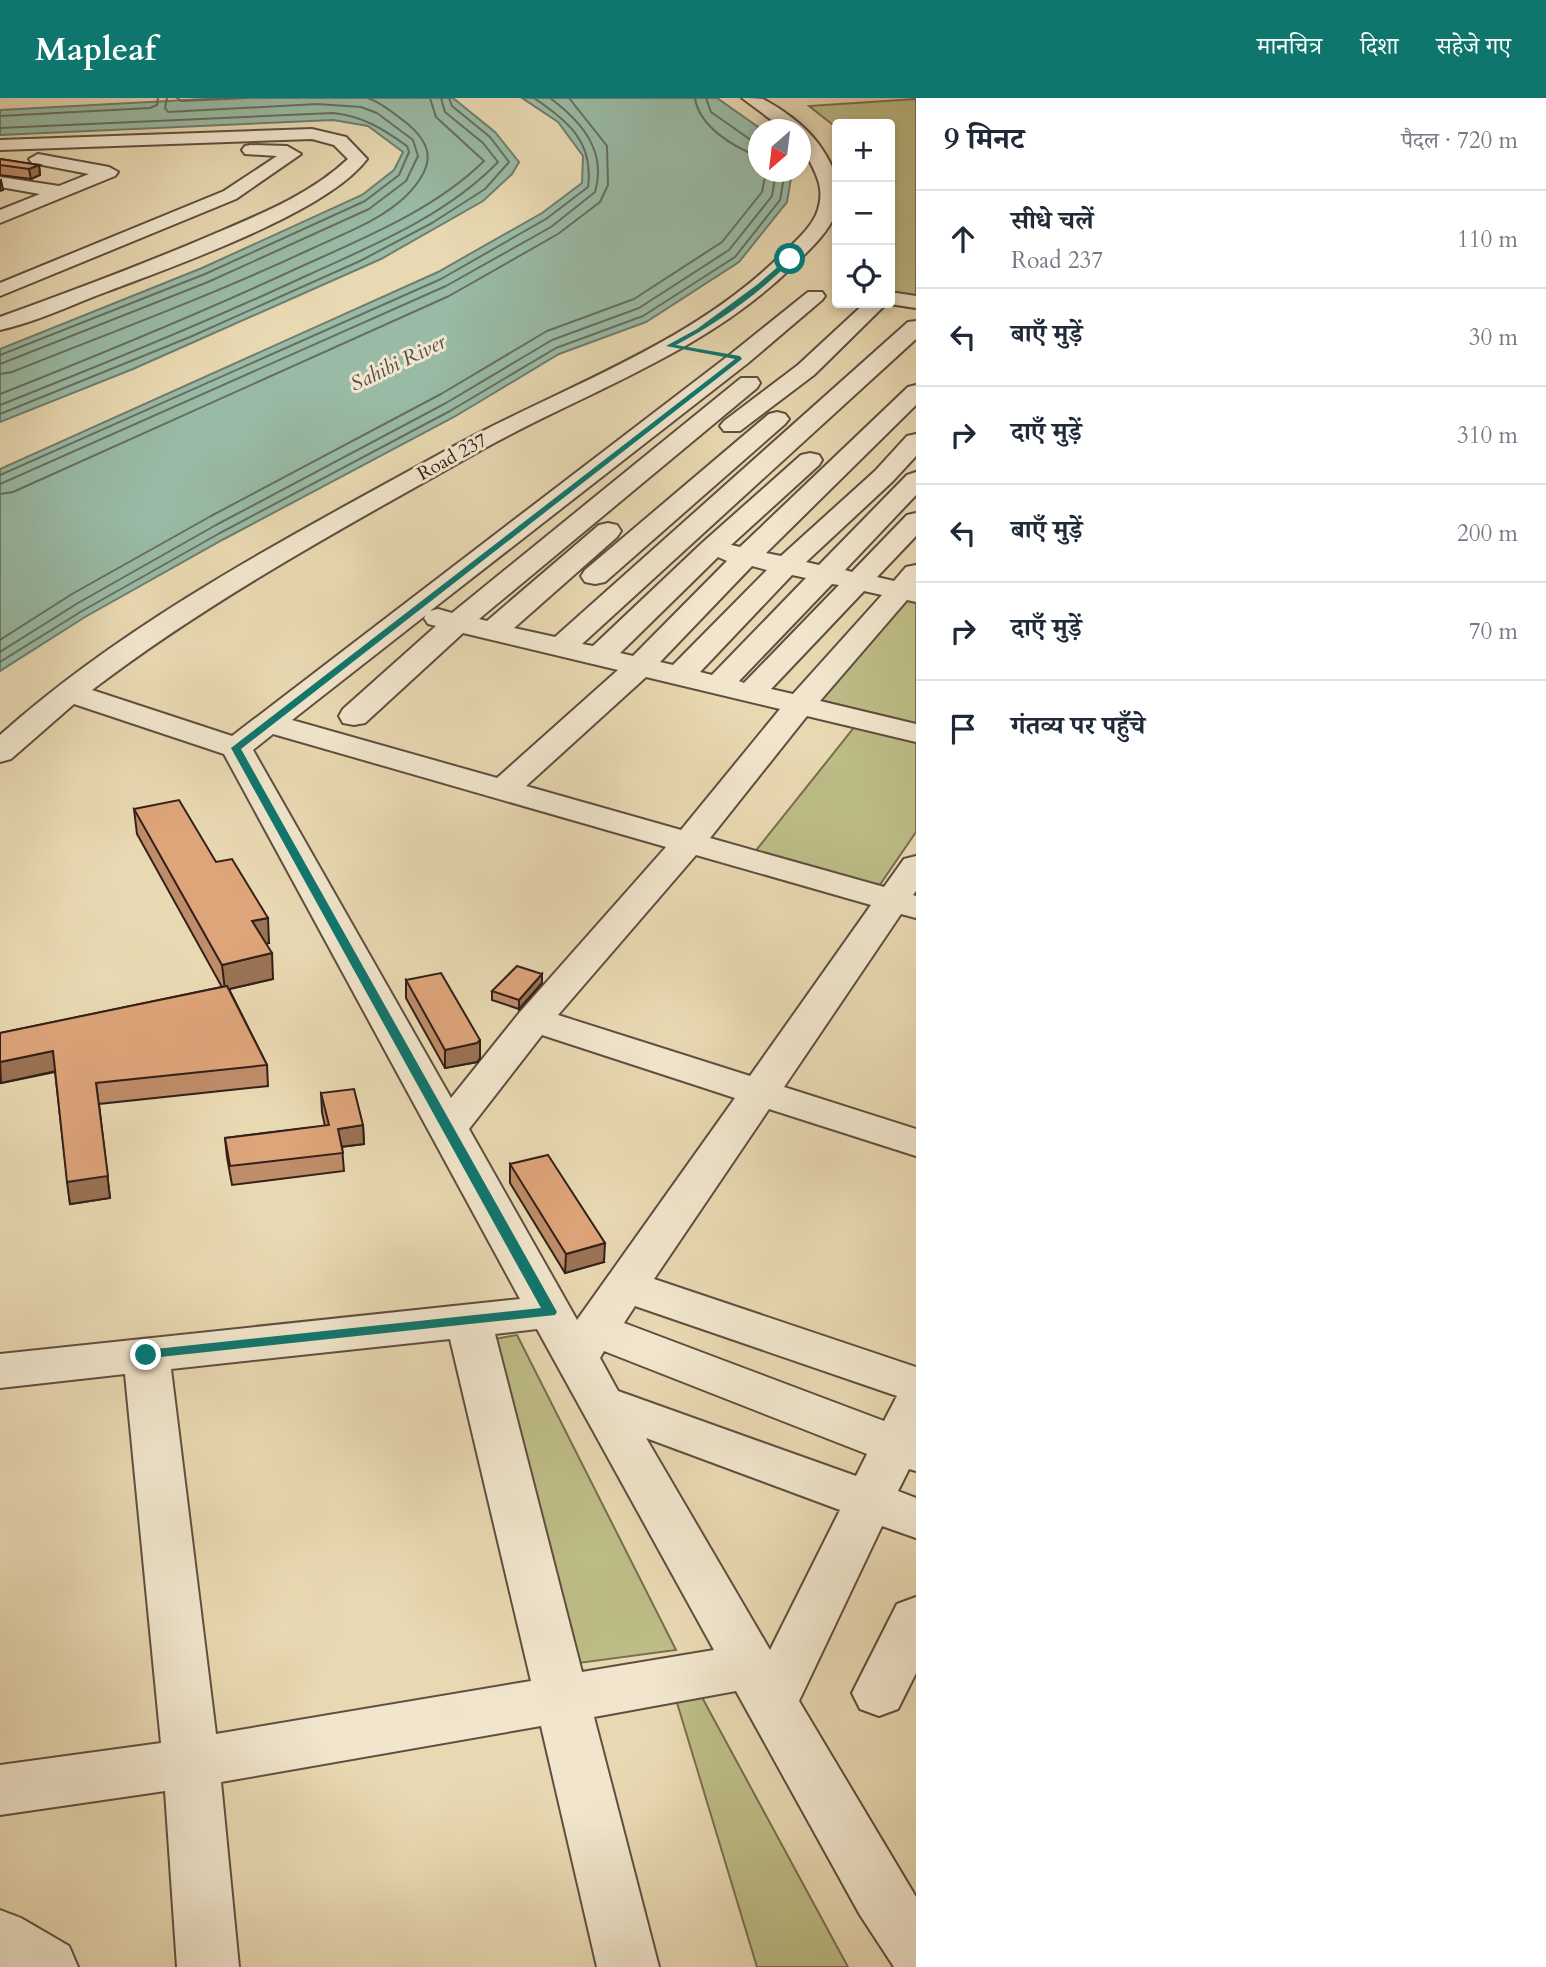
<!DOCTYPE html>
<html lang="hi">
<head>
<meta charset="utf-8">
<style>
  :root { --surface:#fff; --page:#f6f6f7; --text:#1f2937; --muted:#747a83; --line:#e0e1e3; --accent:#0f766e }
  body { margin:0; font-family:Cardo,"Noto Serif Devanagari",serif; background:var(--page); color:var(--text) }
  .controls { position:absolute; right:21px; top:21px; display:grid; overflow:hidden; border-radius:7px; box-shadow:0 4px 10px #0003 }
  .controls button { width:63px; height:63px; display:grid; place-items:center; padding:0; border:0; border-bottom:2px solid var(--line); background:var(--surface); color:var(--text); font:35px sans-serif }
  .compass { position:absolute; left:748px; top:21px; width:63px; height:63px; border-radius:50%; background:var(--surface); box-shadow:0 4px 10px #0003; rotate:208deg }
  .stop { position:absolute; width:21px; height:21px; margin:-16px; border:5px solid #0f766e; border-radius:50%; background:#fff }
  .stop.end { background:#0f766e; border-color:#fff; box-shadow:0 2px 7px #0008 }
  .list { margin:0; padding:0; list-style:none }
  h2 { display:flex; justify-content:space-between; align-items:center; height:91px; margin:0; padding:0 28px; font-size:30px }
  h2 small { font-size:23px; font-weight:400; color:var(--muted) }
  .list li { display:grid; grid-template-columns:46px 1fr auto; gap:21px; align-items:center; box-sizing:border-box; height:98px; padding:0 28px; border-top:2px solid var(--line) }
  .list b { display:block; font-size:26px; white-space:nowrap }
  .list p { margin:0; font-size:23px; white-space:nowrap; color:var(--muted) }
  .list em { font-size:23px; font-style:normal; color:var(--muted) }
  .icon { flex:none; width:38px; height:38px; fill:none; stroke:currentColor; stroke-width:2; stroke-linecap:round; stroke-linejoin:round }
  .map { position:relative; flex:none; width:916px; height:1869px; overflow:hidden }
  header { display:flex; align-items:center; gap:42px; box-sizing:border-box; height:98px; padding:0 35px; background:var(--accent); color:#fff }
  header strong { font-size:33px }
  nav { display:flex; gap:38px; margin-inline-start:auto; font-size:24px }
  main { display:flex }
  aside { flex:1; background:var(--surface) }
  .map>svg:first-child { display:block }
  .green { fill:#bebd87; stroke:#786e50; stroke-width:2 }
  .water { fill:#99bba6; stroke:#707d6e; stroke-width:2 }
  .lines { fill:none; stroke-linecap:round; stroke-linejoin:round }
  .shore { stroke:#666e60; stroke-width:2 }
  .minor-casing { stroke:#604e40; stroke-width:4 }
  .minor { fill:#f1e6cd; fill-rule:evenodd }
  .wall { fill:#bf8d69; stroke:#33201a; stroke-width:2 }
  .shaded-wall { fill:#9b7355; stroke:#33201a; stroke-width:2 }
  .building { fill:#dea47a; stroke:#33201a; stroke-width:2 }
  .route { fill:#0f766e }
  .labels { text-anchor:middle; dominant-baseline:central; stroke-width:6; stroke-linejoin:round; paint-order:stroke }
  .far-street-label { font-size:19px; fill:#33201a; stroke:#f1e6cd }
  .far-water-label { font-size:21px; font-style:italic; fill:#524e44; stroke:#f1e6cd }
</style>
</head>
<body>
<header>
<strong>Mapleaf</strong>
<nav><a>मानचित्र</a><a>दिशा</a><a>सहेजे गए</a></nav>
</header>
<main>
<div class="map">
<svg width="916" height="1869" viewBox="0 0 916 1869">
  <rect width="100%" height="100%" fill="#e9d9b2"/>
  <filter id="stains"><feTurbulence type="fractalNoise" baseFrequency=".00286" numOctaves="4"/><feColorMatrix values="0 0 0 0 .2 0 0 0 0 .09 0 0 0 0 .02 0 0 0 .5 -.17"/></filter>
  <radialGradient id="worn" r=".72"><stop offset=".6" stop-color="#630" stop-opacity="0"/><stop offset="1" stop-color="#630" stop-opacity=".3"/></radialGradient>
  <path class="green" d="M916,1V211L875,205H890V26H837V30L809,8Z
    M906,500L916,503V625L820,602Z
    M856,627L916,642V734L879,788L754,755Z
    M517,1237L676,1552L579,1565L488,1242Z
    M691,1579L848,1869H757L671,1585Z"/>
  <path class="water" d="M224,0H453L495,34L519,64L512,76L483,103L381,161L133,271L0,324V251L202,170L362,97L394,72L403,54L368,28L333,22L0,37V12Z
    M522,0H717L761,31L758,32V74H792L787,104L739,164L646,224L559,256L454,319L224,441L85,519L0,573V371L438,174L542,115L582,85L583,58L558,24Z"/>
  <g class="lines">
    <path class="shore" d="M177,0L181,3L247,0
      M695,0C699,28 733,49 758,58
      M706,0L711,14L758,47
      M0,18L150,10L157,7L158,0
      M0,30L333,15C363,18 383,31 407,48L409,54L399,77L365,103L205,176L0,257
      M0,266L208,184L369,111L406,83L418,58L413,42L377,15L361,9L317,6L168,14L165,10L167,0
      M0,276L12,274C112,234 213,197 311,151C343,136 382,122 407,97C435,68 435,47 404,23C392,14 382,5 368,0
      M0,296C101,256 201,215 300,169C364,140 434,112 484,63L436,19L430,0
      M0,307C104,266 207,224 308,177C374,147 447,117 498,64L483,45L445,14L441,0
      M0,316L190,239L360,163L432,125L485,91L509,64L490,39L452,8L449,0
      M0,377L441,181L546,121L588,89C594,44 568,23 534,0
      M0,386L446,188L551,129L595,94C607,53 582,24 550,0
      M0,396L13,394L449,198L558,136L600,104L608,87L607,48L569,0
      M0,542L72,496L211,418L441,296L547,233L634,201L722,144L762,94L766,74
      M0,554L78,505L216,427L446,305L552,242L639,210L729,152L772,98L776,74
      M0,564L82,513L220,435L450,313L556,250L643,218L735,159L780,102L785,74"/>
    <defs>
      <path id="minor" d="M742,0C749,0 757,0 763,1C782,11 804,27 817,44C832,64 846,92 835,117C827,136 809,152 794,167C708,253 590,292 485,350C352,425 214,499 92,592L232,638L732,255L808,194H822L825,198L822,202L748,265L430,513L438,511L452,515L741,280H757L760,285L757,290L479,521L487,523L599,427L608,425L617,427L621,433L617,439L514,530L555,539L908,224L916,223V241L582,546L593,548L702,445L801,357L810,355L819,357L822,362L819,367L731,447L740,449L908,289L916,287V307L766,455L781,458L875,373L907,338L916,336V358L893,383L806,464L819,467L907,377L916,374V397L845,472L852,474L907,417L916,415V438L877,479L894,483L906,469L916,467V504L907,502L820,603L916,626V644L807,618L710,740L884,789L904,761L916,758V793L913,797L916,798V820L901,816L784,989L916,1031V1058L769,1011L654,1181L916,1269V1373L909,1371L898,1393L916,1400V1440L882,1428L799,1603L916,1799V1869H894L860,1817L736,1593L594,1619L659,1869H597L541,1628L221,1684L239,1869H177L165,1693L0,1717V1667L161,1645L125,1276L0,1290V1256L520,1201L224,656L74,606L11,661L0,664V637C132,519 292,438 445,353C558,290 688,249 781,157C793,146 809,132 816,117C832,79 800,63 800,32H785ZM718,459L727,463L633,558L620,555ZM752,468L767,472L673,567L660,564ZM792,477L806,480L712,577L700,574ZM832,486L839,487L744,585L739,583ZM864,493L882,497L793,596L771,591ZM426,517L424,520L428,526L436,528L343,611L339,618L343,625L354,627L365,625L463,535L618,572L497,680L292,622ZM646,579L780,611L681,732L526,688ZM273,636L666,749L520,914L451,1000L253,652ZM696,757L871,807L750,978L558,917ZM542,937L735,1000L577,1222L469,1031ZM635,1208L897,1298L884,1323L624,1225ZM537,1231L714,1552L582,1574L495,1236ZM450,1241L531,1583L216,1636L171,1271ZM604,1253L867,1356L856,1378L618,1293L600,1260ZM646,1340L840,1412L770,1552Z
        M312,31L346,39L367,61C327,115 171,169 106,194C71,207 36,224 0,232V219C72,193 144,166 214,136C261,116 311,96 348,61L334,47L312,41L0,52V42Z
        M251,47L287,48L301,56L236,101L0,198V185L224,93L277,58L245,56L242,52L245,48Z
        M38,56L109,69L118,74L115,78L0,125V112L40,96L0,89V79L59,88L89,76L32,65L29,61Z
        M890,194L916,198V210L884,205H890Z
        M865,205H882L884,208L814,277L740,333H724L720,328L724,323L798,267Z
        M777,314L785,316L789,321L785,326L605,484L595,486L585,484L581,478L585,472L769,316Z
        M916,1499V1575L898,1611L879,1618L860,1611L852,1595L897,1506Z
        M0,1812L21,1820L69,1848L78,1869H0Z"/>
    </defs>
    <use href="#minor" class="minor-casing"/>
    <use href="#minor" class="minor"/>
  </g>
  <path class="wall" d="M0,61L39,67L40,77L31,81L0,77Z
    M134,711L216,764L269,845L266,846L273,881L229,891L267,967L268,988L99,1006L110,1100L70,1106L55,974L1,985L0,981V935L222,889L137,736Z
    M542,876V885L519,911L492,902V893Z
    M406,882L480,960L477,964L445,970L406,900Z
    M321,995L363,1027L364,1046L342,1049L344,1073L232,1087L227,1059L225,1040L325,1028L322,1014Z
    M510,1066L604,1164L565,1175L510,1085Z"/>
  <path class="shaded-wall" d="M39,67L40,77L31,81L29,71Z
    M1,82L3,92L0,93V83Z
    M268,820L269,845L254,848L252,823Z
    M272,855L273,881L225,892L222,867Z
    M542,876V885L519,911V902Z
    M480,942V960L477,964L445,970V952Z
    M53,953L56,973L1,985L0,964Z
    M96,985L110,1100L70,1106L67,1084Z
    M363,1027L364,1046L339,1049L338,1031Z
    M605,1145L604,1164L565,1175L566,1156Z"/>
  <path class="building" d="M0,61L39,67L29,71L0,67Z
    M179,702L216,764L232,761L268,820L252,823L272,855L222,867L134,711Z
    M517,868L542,876L519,902L492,893Z
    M441,875L480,942L477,945L445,952L406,882Z
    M227,888L267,967L96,985L108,1078L67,1084L53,953L0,964V935Z
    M354,991L363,1027L338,1031L343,1055L230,1068L225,1040L329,1027L321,995Z
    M548,1057L605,1145L566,1156L510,1066Z"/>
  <path class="route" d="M788,160L793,161C760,195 718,225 676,247L740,258L742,261L241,651L557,1214L555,1217L141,1261L139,1257L146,1252L541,1210L231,650L735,261L666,248L697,231L758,186Z"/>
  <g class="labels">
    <g class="far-street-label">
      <text transform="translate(452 359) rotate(-29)">Road 237</text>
    </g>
    <g class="far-water-label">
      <text transform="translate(398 265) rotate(-26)">Sahibi River</text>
    </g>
  </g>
  <rect width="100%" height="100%" filter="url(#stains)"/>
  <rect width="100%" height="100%" fill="url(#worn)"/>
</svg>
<div class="controls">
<button>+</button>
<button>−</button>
<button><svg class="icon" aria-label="locate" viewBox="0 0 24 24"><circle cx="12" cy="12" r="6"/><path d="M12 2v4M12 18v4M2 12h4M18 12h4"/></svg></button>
</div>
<svg class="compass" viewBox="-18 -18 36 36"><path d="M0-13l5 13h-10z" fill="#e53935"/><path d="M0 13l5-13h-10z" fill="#747a83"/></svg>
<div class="stop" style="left:790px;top:161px"></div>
<div class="stop end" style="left:146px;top:1257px"></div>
</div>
<aside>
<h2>9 मिनट<small>पैदल · 720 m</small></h2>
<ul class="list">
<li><svg class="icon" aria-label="ahead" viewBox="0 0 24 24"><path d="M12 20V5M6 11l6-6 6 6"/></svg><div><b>सीधे चलें</b><p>Road 237</p></div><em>110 m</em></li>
<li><svg class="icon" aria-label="left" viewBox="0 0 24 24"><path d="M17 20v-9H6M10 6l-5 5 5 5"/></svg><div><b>बाएँ मुड़ें</b></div><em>30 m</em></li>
<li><svg class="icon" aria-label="right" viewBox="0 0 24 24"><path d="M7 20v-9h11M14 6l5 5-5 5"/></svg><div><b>दाएँ मुड़ें</b></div><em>310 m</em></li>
<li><svg class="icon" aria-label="left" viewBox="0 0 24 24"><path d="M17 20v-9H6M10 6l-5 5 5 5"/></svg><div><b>बाएँ मुड़ें</b></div><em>200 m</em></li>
<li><svg class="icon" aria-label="right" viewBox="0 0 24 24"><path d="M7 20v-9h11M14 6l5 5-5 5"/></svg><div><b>दाएँ मुड़ें</b></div><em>70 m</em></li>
<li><svg class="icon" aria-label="arrive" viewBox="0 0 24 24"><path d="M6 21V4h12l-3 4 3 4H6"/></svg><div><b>गंतव्य पर पहुँचे</b></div></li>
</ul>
</aside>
</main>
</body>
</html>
